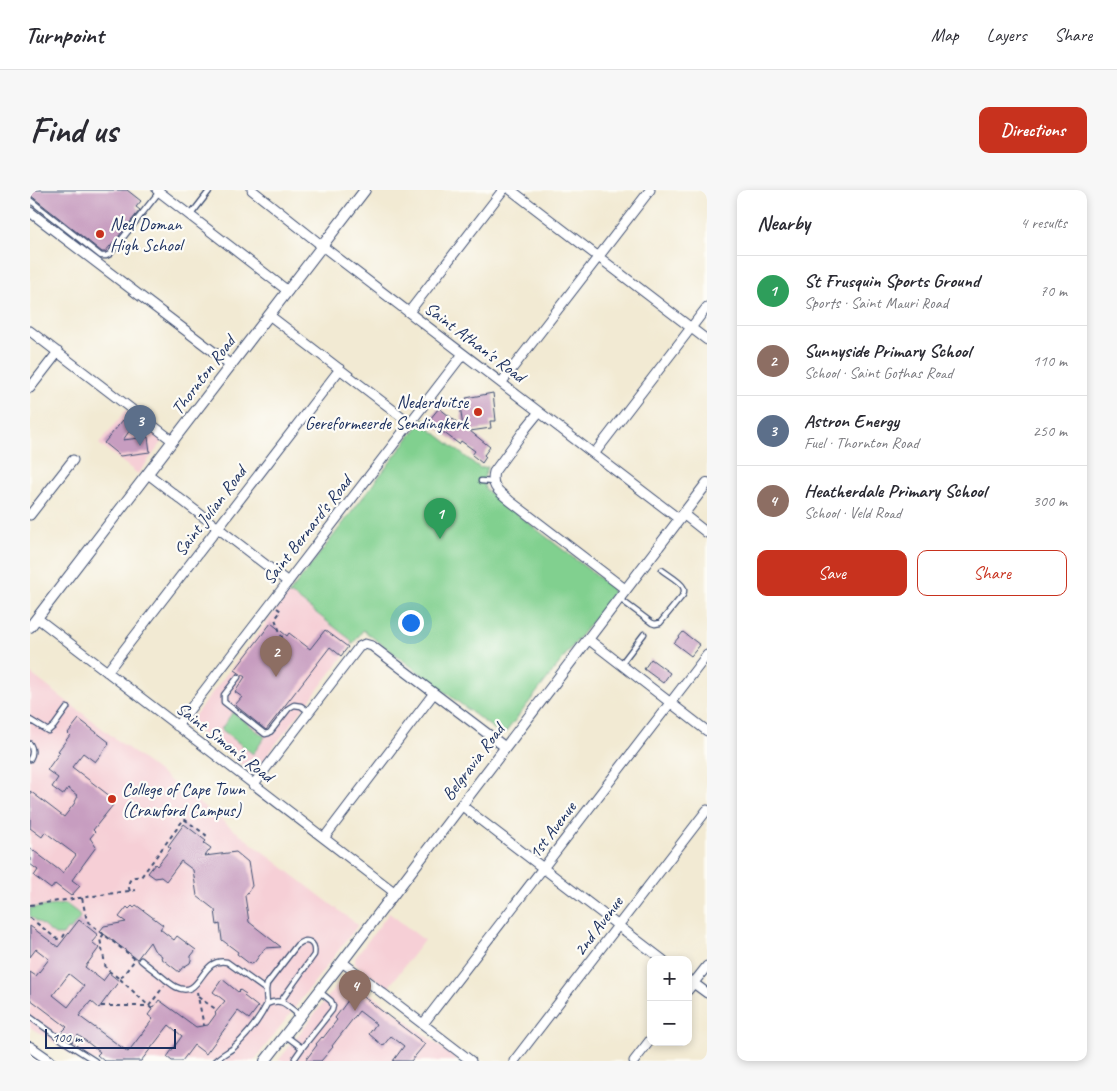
<!DOCTYPE html>
<html lang="en">
<head>
<meta charset="utf-8">
<style>
  :root { --surface:#fff; --page:#f7f7f7; --text:#2b2b33; --muted:#7c7c81; --line:#e1e1e2; --accent:#c8321e }
  body { margin:0; font-family:Caveat,sans-serif; background:var(--page); color:var(--text) }
  .controls { position:absolute; right:15px; bottom:15px; display:grid; overflow:hidden; border-radius:10px; box-shadow:0 2px 8px #0003 }
  .controls button { width:45px; height:45px; display:grid; place-items:center; padding:0; border:0; border-bottom:1px solid var(--line); background:var(--surface); color:var(--text); font:25px sans-serif }
  .scale { position:absolute; left:15px; bottom:12px; width:131px; box-sizing:border-box; padding-left:5px; border:2px solid #1b2f5e; border-top:0; font-size:14px; line-height:18px; white-space:nowrap; color:#1b2f5e; -webkit-text-stroke:4px #fdfcf7; paint-order:stroke }
  .you { position:absolute; left:380px; top:432px; width:18px; height:18px; margin:-12px; border:4px solid #fff; border-radius:50%; background:#1a73e8; box-shadow:0 0 0 8px #1a73e833 }
  .badge { display:grid; place-items:center; width:32px; height:32px; border-radius:50%; background:var(--accent); color:#fff; font-size:16px; font-weight:700 }
  .pin { position:absolute; translate:-50% -41px; filter:drop-shadow(0 1px 2px #0008) }
  .pin::after { content:''; position:absolute; top:26px; width:18px; height:15px; background:inherit; clip-path:polygon(0 0,100% 0,50% 100%) }
  .list { margin:0; padding:0; list-style:none }
  h2 { display:flex; justify-content:space-between; align-items:center; height:65px; margin:0; padding:0 20px; font-size:21px }
  h2 small { font-size:16px; font-weight:400; color:var(--muted) }
  .list li { display:grid; grid-template-columns:32px 1fr auto; gap:15px; align-items:center; box-sizing:border-box; height:70px; padding:0 20px; border-top:1px solid var(--line) }
  .list b { display:block; font-size:19px; white-space:nowrap }
  .list p { margin:0; font-size:16px; white-space:nowrap; color:var(--muted) }
  .list em { font-size:16px; font-style:normal; color:var(--muted) }
  .actions { display:flex; gap:10px; padding:15px 20px }
  .actions a { flex:1; padding:11px 0; border:1px solid var(--accent); border-radius:10px; text-align:center; font-size:18px; color:var(--accent) }
  .actions .main { background:var(--accent); color:#fff }
  .map { position:relative; flex:none; width:677px; height:871px; overflow:hidden; border-radius:10px }
  header { display:flex; align-items:center; gap:30px; box-sizing:border-box; height:70px; padding:0 25px; background:var(--surface); border-bottom:1px solid var(--line) }
  header strong { font-size:24px }
  nav { display:flex; gap:28px; margin-inline-start:auto; font-size:18px }
  .intro { display:flex; align-items:center; justify-content:space-between; box-sizing:border-box; height:120px; padding:0 30px }
  h1 { margin:0; font-size:35px }
  .button { padding:12px 22px; border-radius:10px; background:var(--accent); color:#fff; font-size:18px; font-weight:700 }
  main { display:flex; gap:30px; padding:0 30px }
  aside { flex:1; background:var(--surface); border-radius:10px; box-shadow:0 2px 8px #0003 }
  .map>svg:first-child { display:block }
  .built { fill:#f6cfd6 }
  .green { fill:#81d08f; stroke:#4e8076 }
  .building { fill:#c79dc0; fill-rule:evenodd }
  .lines { fill:none; stroke-linecap:round; stroke-linejoin:round }
  .service-casing { stroke:#3b4b70; stroke-width:7 }
  .minor-casing { stroke:#3b4b70; stroke-width:11 }
  .tertiary-casing { stroke:#3b4b70; stroke-width:12 }
  .path { stroke:#3b4b70; stroke-width:2; stroke-dasharray:4 4; stroke-linecap:butt }
  .service { stroke:#fff; stroke-width:4.5 }
  .minor { stroke:#fff; stroke-width:9 }
  .tertiary { stroke:#fff; stroke-width:10 }
  .poi-dot { fill:#c8321e; stroke:#fdfcf7; stroke-width:2 }
  .labels { text-anchor:middle; dominant-baseline:central; stroke-width:4.5; stroke-linejoin:round; paint-order:stroke }
  .poi-label { font-size:18px; fill:#1b2f5e; stroke:#fdfcf7; text-anchor:start }
  .street-label { font-size:18px; fill:#1b2f5e; stroke:#fdfcf7 }
</style>
</head>
<body>
<header>
<strong>Turnpoint</strong>
<nav><a>Map</a><a>Layers</a><a>Share</a></nav>
</header>
<div class="intro"><h1>Find us</h1><a class="button">Directions</a></div>
<main>
<div class="map">
<svg width="677" height="871" viewBox="0 0 677 871">
  <rect width="100%" height="100%" fill="#fdfcf7"/>
  <filter id="ink" filterUnits="userSpaceOnUse"><feTurbulence type="fractalNoise" baseFrequency=".02" numOctaves="2"/><feDisplacementMap in="SourceGraphic" scale="10" xChannelSelector="R" yChannelSelector="G"/><feConvolveMatrix kernelMatrix="1 2 1 2 8 2 1 2 1" color-interpolation-filters="sRGB"/></filter>
  <filter id="wash" filterUnits="userSpaceOnUse"><feTurbulence type="fractalNoise" baseFrequency=".0096" numOctaves="4" result="noise"/><feDisplacementMap in="SourceGraphic" scale="20" xChannelSelector="R" yChannelSelector="G"/><feGaussianBlur stdDeviation="1.12" result="paint"/><feColorMatrix in="noise" values="0 0 0 0 0 0 0 0 0 0 0 0 0 0 0 0 0 1.4 0 .05"/><feComposite in="paint" operator="in"/></filter>
  <g filter="url(#wash)">
    <rect width="100%" height="100%" fill="#f2ead3"/>
    <path class="built" d="M96,220L133,249V251L108,284L69,254Z
      M258,405H262L321,450L322,455L226,580L220,581L160,535L161,530Z
      M0,483L328,735L224,871H51L0,837Z
      M359,723L394,750L358,798L325,774V768Z
      M322,789L429,871H248L311,790Z"/>
    <path class="green" d="M394,228L396,236L450,278L458,277C455,285 451,291 456,300L581,397L583,404L476,542L469,543L333,440L322,455L321,450L263,405H258Z
      M203,522L235,547L223,564L191,539Z
      M36,714L48,723L50,728L40,740L37,739L33,745H25L0,726V718Z"/>
    <g id="blocks">
      <path class="building" d="M0,0H97L111,11L106,17L110,20L80,57V56L75,62H72L0,5Z
        M463,203L466,231H460L461,238L440,241L460,257L454,265L456,267L452,273L442,265L445,261L431,251L429,254L401,233L400,229L409,218L433,237L430,215L437,214L436,208Z
        M93,230L101,236L99,239L100,240L93,250L118,247L120,262L90,266L74,253Z
        M241,433L257,446L259,443L280,459L295,440L318,457L311,466L300,457L236,540L205,515L212,507L205,502L215,487L205,480Z
        M653,442L670,455L661,466L644,453Z
        M621,469L640,483L633,493L614,479Z
        M49,529L79,552L78,553L79,554L65,572L53,563L42,577L85,610L82,614L83,615L63,640L65,642L60,648L66,657L42,690L50,696L41,706L25,694L21,699L4,686L8,680L0,674V658L33,683L46,665L15,642L12,647L0,638V601L34,627L44,614L48,606L38,598L33,605L22,597L28,588L17,580L30,562L28,561L40,545L38,543Z
        M154,634L176,651L174,653L181,658L175,666L206,662L218,672L222,696L215,706L219,732L251,757L235,758L224,773L220,774L207,764L208,762L192,750L190,734L187,735L185,720L167,706L163,680L151,671L136,691L131,687L125,688L118,683L125,674L127,676L141,658L138,656Z
        M106,715L133,735L130,739L144,750L147,746L166,760L161,766V770L160,773L152,778L149,782L131,768L132,766L124,760L120,752L107,769L70,741L74,736L96,732L89,727L97,717L99,719L102,716L104,718Z
        M49,730L68,745L62,752L69,758L55,777L73,791L79,783L89,791L69,818L61,811L49,826L98,862L123,829L118,825L129,810L166,837L178,835L186,824L185,823L195,811L183,802L192,789L208,802L210,800L216,804L214,806L228,817L219,829L208,821L176,864L164,855L152,871H142L137,867L152,846L139,835L111,871H74L67,865L70,862L48,845L42,852L31,843L37,837L0,809V782L6,786L19,769L6,759L0,767V736L28,757ZM39,784L54,796L38,817L23,805Z
        M318,795L395,854L381,871H363L374,856L361,846L353,856L339,844L346,834L329,821L302,856L303,857L291,871H275L287,855L286,854L292,847L293,848L307,830L305,828L319,809L311,803Z"/>
    </g>
  </g>
  <g filter="url(#ink)">
    <use href="#blocks" fill-opacity="0" stroke="#3b4b70" stroke-width="1"/>
    <g class="lines">
      <defs>
        <path id="service" d="M0,10L71,66H76L80,64L129,2
          M160,26L180,0
          M451,291L463,292
          M590,409L622,433L625,434L630,433L653,405C654,402 655,400 653,397C651,392 637,384 632,380
          M591,474L614,444
          M208,487L194,505V512L235,544L239,543L241,541L259,518L264,515L271,516L279,522
          M0,530L18,541L24,536L37,518
          M0,554C3,559 3,564 0,569
          M111,770C119,777 128,783 136,790C139,792 142,795 146,797C172,810 170,766 197,772L236,800
          M237,814L236,800L237,794L267,755C277,747 286,752 284,765L251,811
          M0,827L35,852L65,871
          M256,846L272,858L302,820L303,816L301,811L290,802
          M265,868L272,858
          M185,871C190,866 196,863 202,859C216,847 229,830 237,814C253,807 257,816 270,826"/>
        <path id="minor" d="M127,0L258,101
          M222,0L300,62L649,329
          M481,0L677,150
          M0,22L201,175
          M379,122L473,0
          M239,125L380,233
          M0,141L143,251
          M471,193L620,0
          M0,198L28,162
          M509,222L496,238L464,282C460,297 470,302 480,311L595,399
          M564,264L677,117
          M118,284L258,392
          M653,324L677,343
          M0,325L43,270
          M7,428L364,702
          M558,449L677,541
          M77,482L310,179
          M147,536L433,164
          M223,595L329,457L335,454L342,456L475,557
          M431,615L633,770
          M294,648L404,503
          M312,772L441,871
          M658,789L677,803
          M658,800L677,776
          M393,834L677,465
          M484,871L677,620
          M604,871L621,849"/>
        <path id="tertiary" d="M0,437L335,0
          M0,857L20,871
          M235,871L312,772L677,293"/>
      </defs>
      <use href="#service" class="service-casing"/>
      <use href="#minor" class="minor-casing"/>
      <use href="#tertiary" class="tertiary-casing"/>
      <path class="path" d="M247,418L251,421L245,429L253,450
        M100,701C96,692 101,685 111,687L154,629L176,645L173,649
        M52,708L57,731L105,769
        M0,715L106,700
        M0,728L27,749L33,747L35,744
        M74,744L70,749L76,779L90,789L104,771
        M90,789L122,819
        M167,802L174,836
        M168,807L187,820
        M71,816H119L134,796"/>
      <use href="#service" class="service"/>
      <use href="#minor" class="minor"/>
      <use href="#tertiary" class="tertiary"/>
    </g>
  </g>
  <g class="poi-dot">
    <circle cx="70" cy="44" r="5"/>
    <circle cx="448" cy="222" r="5"/>
    <circle cx="82" cy="609" r="5"/>
  </g>
  <g class="labels">
    <g class="poi-label">
      <text x="80" y="34">Ned Doman<tspan x="80" dy="21">High School</tspan></text>
      <text x="438" y="212" text-anchor="end">Nederduitse<tspan x="438" dy="21">Gereformeerde Sendingkerk</tspan></text>
      <text x="92" y="599">College of Cape Town<tspan x="92" dy="21">(Crawford Campus)</tspan></text>
    </g>
    <g class="street-label">
      <text transform="translate(445 152) rotate(37)">Saint Athan's Road</text>
      <text transform="translate(173 185) rotate(-53)">Thornton Road</text>
      <text transform="translate(180 321) rotate(-53)">Saint Julian Road</text>
      <text transform="translate(277 340) rotate(-52)">Saint Bernard's Road</text>
      <text transform="translate(195 552) rotate(38)">Saint Simon's Road</text>
      <text transform="translate(443 572) rotate(-53)">Belgravia Road</text>
      <text transform="translate(522 640) rotate(-53)">1st Avenue</text>
      <text transform="translate(568 736) rotate(-53)">2nd Avenue</text>
    </g>
  </g>
</svg>
<div class="controls">
<button>+</button>
<button>−</button>
</div>
<div class="scale">100 m</div>
<div class="you"></div>
<div class="pin badge" style="left:410px;top:349px;background:#2e9e5b">1</div>
<div class="pin badge" style="left:246px;top:487px;background:#8d6e63">2</div>
<div class="pin badge" style="left:110px;top:256px;background:#5c6f8a">3</div>
<div class="pin badge" style="left:325px;top:821px;background:#8d6e63">4</div>
</div>
<aside>
<h2>Nearby<small>4 results</small></h2>
<ul class="list">
<li><span class="badge" style="background:#2e9e5b">1</span><div><b>St Frusquin Sports Ground</b><p>Sports · Saint Mauri Road</p></div><em>70 m</em></li>
<li><span class="badge" style="background:#8d6e63">2</span><div><b>Sunnyside Primary School</b><p>School · Saint Gothas Road</p></div><em>110 m</em></li>
<li><span class="badge" style="background:#5c6f8a">3</span><div><b>Astron Energy</b><p>Fuel · Thornton Road</p></div><em>250 m</em></li>
<li><span class="badge" style="background:#8d6e63">4</span><div><b>Heatherdale Primary School</b><p>School · Veld Road</p></div><em>300 m</em></li>
</ul>
<div class="actions"><a class="main">Save</a><a>Share</a></div>
</aside>
</main>
</body>
</html>
